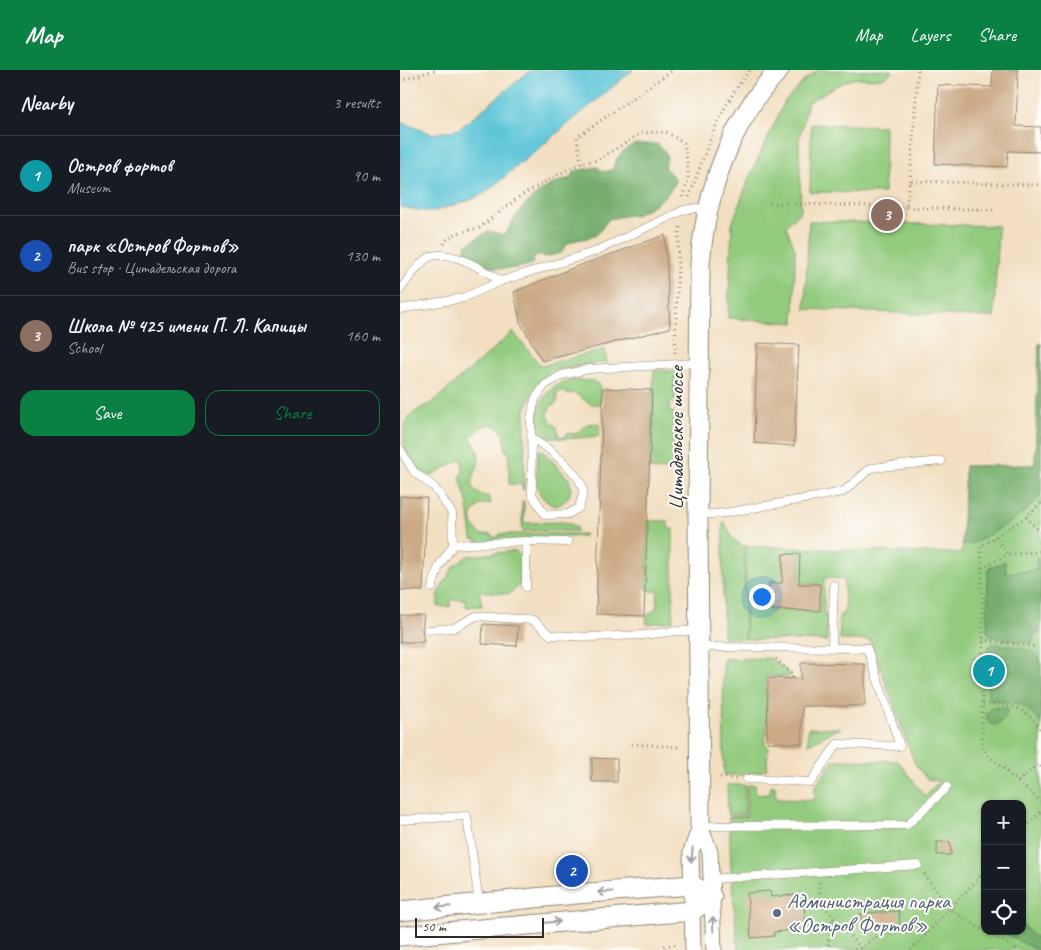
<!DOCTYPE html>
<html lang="en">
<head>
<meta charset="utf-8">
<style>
  :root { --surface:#171b24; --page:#20242c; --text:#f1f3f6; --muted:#9ea1a6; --line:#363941; --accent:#0b8043 }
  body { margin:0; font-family:Caveat,sans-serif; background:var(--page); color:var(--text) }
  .controls { position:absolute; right:15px; bottom:15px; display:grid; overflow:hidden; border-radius:10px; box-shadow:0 1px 4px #0004 }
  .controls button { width:45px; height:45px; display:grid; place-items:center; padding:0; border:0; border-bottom:1px solid var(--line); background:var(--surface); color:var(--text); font:25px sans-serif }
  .scale { position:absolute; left:15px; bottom:12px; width:129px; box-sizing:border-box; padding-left:5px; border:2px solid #2b2b2b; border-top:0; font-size:14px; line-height:18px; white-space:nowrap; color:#2b2b2b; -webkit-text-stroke:4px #fdfcf7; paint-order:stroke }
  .you { position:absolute; left:361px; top:526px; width:18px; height:18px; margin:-12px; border:4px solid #fff; border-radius:50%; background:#1a73e8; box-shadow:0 0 0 8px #1a73e833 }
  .badge { display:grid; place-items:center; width:32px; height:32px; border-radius:50%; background:var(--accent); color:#fff; font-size:16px; font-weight:700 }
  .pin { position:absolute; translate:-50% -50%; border:2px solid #fff; box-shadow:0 1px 5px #0006 }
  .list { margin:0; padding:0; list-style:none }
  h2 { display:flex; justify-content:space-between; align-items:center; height:65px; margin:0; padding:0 20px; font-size:21px }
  h2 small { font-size:16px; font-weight:400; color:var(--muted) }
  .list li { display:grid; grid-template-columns:32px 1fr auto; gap:15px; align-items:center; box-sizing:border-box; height:80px; padding:0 20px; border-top:1px solid var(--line) }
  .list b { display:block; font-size:19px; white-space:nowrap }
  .list p { margin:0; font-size:16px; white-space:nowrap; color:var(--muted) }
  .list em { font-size:16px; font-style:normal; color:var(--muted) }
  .actions { display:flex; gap:10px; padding:15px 20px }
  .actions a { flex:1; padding:11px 0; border:1px solid var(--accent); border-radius:15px; text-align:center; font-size:18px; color:var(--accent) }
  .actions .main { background:var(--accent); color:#fff }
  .icon { flex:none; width:28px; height:28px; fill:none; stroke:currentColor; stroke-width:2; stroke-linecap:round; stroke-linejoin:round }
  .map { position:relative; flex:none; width:641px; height:880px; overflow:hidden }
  header { display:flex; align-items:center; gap:30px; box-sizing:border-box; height:70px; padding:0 25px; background:var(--accent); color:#fff }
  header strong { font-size:24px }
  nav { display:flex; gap:28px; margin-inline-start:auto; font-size:18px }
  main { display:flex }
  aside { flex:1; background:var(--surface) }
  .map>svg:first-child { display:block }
  .green { fill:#93cb7e; stroke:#5f7b54; fill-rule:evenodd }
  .forest { fill:#76af6d; stroke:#506d4c }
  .water { fill:#5cc5d8; stroke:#447882 }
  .building { fill:#cba984 }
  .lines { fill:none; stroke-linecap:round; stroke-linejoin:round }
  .service-casing { stroke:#8e8576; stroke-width:9 }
  .minor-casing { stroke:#8e8576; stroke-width:17 }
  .tertiary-casing { stroke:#8e8576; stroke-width:21 }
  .path { stroke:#8e8576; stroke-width:3; stroke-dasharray:1 4; stroke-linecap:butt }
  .service { stroke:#fff; stroke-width:8 }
  .minor { stroke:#fff; stroke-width:15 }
  .tertiary { stroke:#fff; stroke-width:19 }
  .oneway { stroke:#a0a0a0 }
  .service-dot { fill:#5c6f8a; stroke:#fdfcf7; stroke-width:2 }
  .labels { text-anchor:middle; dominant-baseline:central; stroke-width:4; stroke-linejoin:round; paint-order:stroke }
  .street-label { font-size:21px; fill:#2b2b2b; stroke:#fdfcf7 }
  .service-label { font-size:21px; fill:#4e5e75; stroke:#fdfcf7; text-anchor:start }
</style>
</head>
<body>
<header>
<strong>Map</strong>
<nav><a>Map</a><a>Layers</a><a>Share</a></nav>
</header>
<main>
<aside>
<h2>Nearby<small>3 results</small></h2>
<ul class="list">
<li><span class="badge" style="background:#0f9aa8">1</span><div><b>Остров фортов</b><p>Museum</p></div><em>90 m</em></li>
<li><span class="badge" style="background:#1a4fb4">2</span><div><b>парк «Остров Фортов»</b><p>Bus stop · Цитадельская дорога</p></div><em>130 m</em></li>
<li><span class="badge" style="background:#8d6e63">3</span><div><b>Школа № 425 имени П. Л. Капицы</b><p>School</p></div><em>160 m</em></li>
</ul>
<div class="actions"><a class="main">Save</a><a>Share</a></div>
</aside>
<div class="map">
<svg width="641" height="880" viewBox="0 0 641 880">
  <rect width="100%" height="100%" fill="#fdfcf7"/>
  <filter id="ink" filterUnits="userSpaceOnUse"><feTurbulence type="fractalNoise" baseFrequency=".02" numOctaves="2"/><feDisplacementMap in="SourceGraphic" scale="10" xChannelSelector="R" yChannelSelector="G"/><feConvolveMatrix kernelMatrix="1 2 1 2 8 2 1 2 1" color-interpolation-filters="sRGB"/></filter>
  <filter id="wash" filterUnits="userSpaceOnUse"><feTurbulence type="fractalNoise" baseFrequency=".0096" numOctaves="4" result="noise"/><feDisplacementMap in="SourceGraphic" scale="20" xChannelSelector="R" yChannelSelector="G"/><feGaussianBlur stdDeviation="1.12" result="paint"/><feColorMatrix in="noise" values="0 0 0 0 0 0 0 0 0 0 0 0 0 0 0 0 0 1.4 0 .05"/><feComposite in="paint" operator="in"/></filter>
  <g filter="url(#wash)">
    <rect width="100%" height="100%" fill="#f2dfc1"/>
    <path class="green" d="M418,0H493C484,13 466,7 453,9C443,10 418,27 408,32L399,71L401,141L386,156L395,179L394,253L328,248L332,154L349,108L385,31L407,8Z
      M411,54L485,56L484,123L410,122Z
      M409,151L598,156L594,247L405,239Z
      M113,262L141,296L205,279L207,292L151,301L144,308L134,321L125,339L124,420L122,419V415L109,414V383L105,380C108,356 88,345 74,365H69C72,371 76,375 78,382C84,401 55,420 89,427L91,434C79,432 68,443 73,455C75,458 79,462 81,465L91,464L93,467L97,468L100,464H185L184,466L84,473L72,469L68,435L60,408L63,401L62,389L30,406C24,403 18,400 13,395C9,392 7,383 5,378C0,353 9,342 32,333Z
      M639,274H641V880H338L331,798L329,747L347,746V715H355L356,725L370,724V716H375L376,729L415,730V717L434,690L498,691L525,727L539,711L527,709L515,694L470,570H440L439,546L445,541L444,509L424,508V546H427V571L346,569L345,476L497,482L562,483L565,396L635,395ZM383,484L400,485L399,506L382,505ZM369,513L420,514V541L369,540ZM585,734H622V861H585Z
      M254,300L281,302L280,331H270L269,342H274L273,400L249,399Z
      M168,310L194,311C203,316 200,325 200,334H191L174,323L166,324L165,321L157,322V333C144,338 147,351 157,357L159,367L167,366V363L176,364L187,354L199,353V366C184,367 149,373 138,362C132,340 146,316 168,310Z
      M141,379L169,409C174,422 168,432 156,436C131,429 137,402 138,382Z
      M122,431H124V453L163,452L176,456L177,461H122Z
      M248,451H268V458L273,459V551L247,554L246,546L256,539L258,521H251L246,518Z
      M325,452L332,468L344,477L345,569L323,567V453Z
      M116,481C128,496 126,512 109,524L79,521L82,536L66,537V529L51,530L50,537H38V528L37,525L54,496L68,486Z
      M370,588L390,604L389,607L366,606L367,664H365V675L368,676L367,699L360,702L347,703V705H324L323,589Z
      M408,658H441L408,674Z
      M327,715H345V744L328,745Z"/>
    <path class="forest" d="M235,74H258C266,82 270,87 264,97L276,109C270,128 251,136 235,146L229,145L209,149C205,153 200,162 196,165C180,173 170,165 161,183L145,187L140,185L134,187L133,193C112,203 82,199 63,185L66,175L89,161L104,165C109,159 112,152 117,145C132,125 147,114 171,108L175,101L197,97L204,102L213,99C215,87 224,79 235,74Z
      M639,274H641V423C630,444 596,460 576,472L569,474H562L565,396L635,395Z
      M636,488H641V561L634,564L632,573H629L590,566L587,560L588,499L605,491L606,503L637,500Z
      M593,574C610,577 637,575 641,594V653L628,639L620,634L589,629L588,625L587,578Z
      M592,637L608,638C607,649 596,661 587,651V643Z
      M622,854L634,867L641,866V880H637L600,861H622Z"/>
    <path class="water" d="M131,0H233L85,123L70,130L31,142L0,137V52L33,64L59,59Z"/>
    <g id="blocks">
      <path class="building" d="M593,0H618L616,56L641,57V82L608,81L607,97L535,94L538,15L592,17Z
        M265,165L270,258L142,291L120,252L114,222L175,197Z
        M357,273L399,275L394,376L354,373Z
        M203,318L252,320L244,546L196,544Z
        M0,426L27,428L23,521L0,520Z
        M383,484H400L399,514H420V541L369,540V513H382Z
        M0,545H24L22,560L24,572H0Z
        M83,554L118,556L117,576L82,574Z
        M401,593L465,594V636H402V674L367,672L368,608L401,609Z
        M192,688L217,689V712H192Z
        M537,772H550L551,785H537Z
        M370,821L371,827L403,824L406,859L374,862V866L351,868L347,823Z
        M499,841L500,857L462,860L461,843Z"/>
    </g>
  </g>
  <g filter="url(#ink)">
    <use href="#blocks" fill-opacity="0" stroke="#8e8576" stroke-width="1"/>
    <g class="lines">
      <defs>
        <path id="service" d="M0,220C7,211 20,190 32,186C54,180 83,200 101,211
          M0,239L63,228L101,211L194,182L284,140L297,138L307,140
          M132,369C147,376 183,405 183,422C183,427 180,433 179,438L168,444L145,445L132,424L131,348L135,329L145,315L162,305L189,299L299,293
          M0,379L14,402L34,417L52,443L53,475L126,471L168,472
          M298,445L325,443L443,422L471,398L541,391
          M126,471V517
          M32,518L39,496L53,475
          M28,560L54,558L76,546L133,550L150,565L192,567L243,565L277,561H298
          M299,577L467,578L500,676L437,674L411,712L347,709
          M432,578L434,515
          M0,750L67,746L79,833
          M300,756L507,755L547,717
          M311,809L518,795"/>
        <path id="minor" d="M300,756L310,782L314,880
          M293,880L291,782L300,756"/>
        <path id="tertiary" d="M300,756L298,445L300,195C305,126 330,50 379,0
          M0,841L176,824L292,815L312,827L292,841L0,866"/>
      </defs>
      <use href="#service" class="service-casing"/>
      <use href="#minor" class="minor-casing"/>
      <use href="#tertiary" class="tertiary-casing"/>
      <path class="path" d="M0,11L35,0
        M181,93L177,67L273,0
        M510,111L518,0
        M289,127C307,79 317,41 350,0
        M370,133L506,137
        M593,140L506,137L510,111L641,115
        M44,174L45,171L57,163L79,158L119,127L159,104L181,93L198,90L241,63L266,62L284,73C286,85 289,97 288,110C287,117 282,122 283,130
        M275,283L279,162L281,154
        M273,306V330L276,338
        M641,433L626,447L581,476L583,570L582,675L588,685L641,732
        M626,447L641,463
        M595,466L608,485
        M582,498L608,485L641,481
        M583,570L637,577
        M376,589L393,605L392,609
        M583,634C611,635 625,635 641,660
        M232,674L278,677
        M320,707L336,709
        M618,712L638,694L641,697
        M622,761L641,741
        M524,804L549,838L585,862L620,880
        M419,812L420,828L424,836L462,880
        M264,876L279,874
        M427,880L433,847
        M455,880L460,878L480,864L527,863
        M511,880L585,801"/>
      <use href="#service" class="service"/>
      <use href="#minor" class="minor"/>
      <use href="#tertiary" class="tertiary"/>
    </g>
    <defs><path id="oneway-shaft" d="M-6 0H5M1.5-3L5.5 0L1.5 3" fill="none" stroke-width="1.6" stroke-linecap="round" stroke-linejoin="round" transform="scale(1.25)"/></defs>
    <g class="oneway">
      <use href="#oneway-shaft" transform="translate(292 785) rotate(95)"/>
      <use href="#oneway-shaft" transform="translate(205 822) rotate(176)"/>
      <use href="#oneway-shaft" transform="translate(43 837) rotate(175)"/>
      <use href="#oneway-shaft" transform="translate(153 852) rotate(-5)"/>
      <use href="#oneway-shaft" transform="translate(313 854) rotate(-92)"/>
    </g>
  </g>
  <circle class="service-dot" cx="377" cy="843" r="5"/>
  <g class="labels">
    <g class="street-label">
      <text transform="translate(276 368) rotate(-90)">Цитадельское шоссе</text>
    </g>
    <g class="service-label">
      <text x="387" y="831">Администрация парка<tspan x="387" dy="24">«Остров Фортов»</tspan></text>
    </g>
  </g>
</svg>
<div class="controls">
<button>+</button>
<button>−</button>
<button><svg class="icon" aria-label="locate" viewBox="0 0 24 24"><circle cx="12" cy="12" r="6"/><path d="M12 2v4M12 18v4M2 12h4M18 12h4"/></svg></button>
</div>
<div class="scale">50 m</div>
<div class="you"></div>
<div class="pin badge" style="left:589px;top:601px;background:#0f9aa8">1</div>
<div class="pin badge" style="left:172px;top:801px;background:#1a4fb4">2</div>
<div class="pin badge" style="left:487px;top:145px;background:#8d6e63">3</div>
</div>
</main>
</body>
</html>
